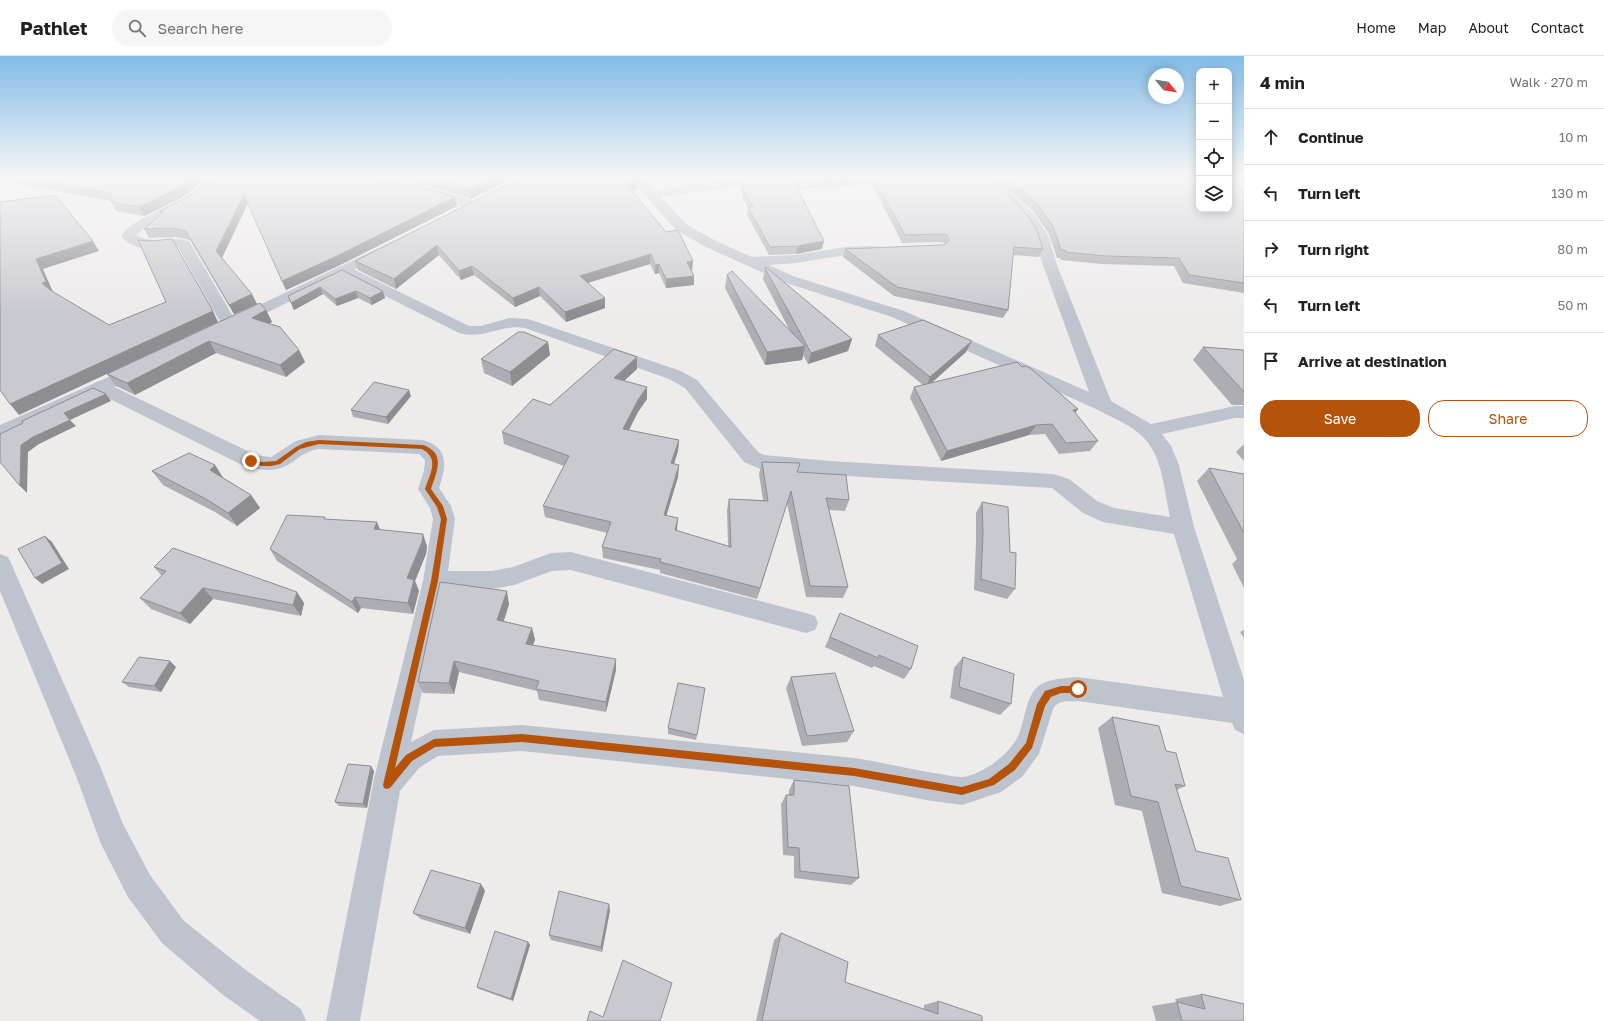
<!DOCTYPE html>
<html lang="en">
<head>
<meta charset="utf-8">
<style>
  :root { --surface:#fff; --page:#f6f6f6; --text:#202124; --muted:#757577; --line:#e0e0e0; --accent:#b45309 }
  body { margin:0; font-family:"Golos Text",sans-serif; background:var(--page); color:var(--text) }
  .controls { position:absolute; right:12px; top:12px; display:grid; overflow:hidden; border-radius:8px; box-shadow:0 2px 10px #0003 }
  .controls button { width:36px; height:36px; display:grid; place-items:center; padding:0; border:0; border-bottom:1px solid var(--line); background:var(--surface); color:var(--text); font:20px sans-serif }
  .compass { position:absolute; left:1148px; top:12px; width:36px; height:36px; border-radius:50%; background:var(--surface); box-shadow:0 2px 10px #0003; rotate:120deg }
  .stop { position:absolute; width:12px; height:12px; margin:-9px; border:3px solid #b45309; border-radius:50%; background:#fff }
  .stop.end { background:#b45309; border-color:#fff; box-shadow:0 1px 4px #0008 }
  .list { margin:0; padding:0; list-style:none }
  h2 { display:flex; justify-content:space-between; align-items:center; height:52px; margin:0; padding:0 16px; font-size:17px }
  h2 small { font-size:13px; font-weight:400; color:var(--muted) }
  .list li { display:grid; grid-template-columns:26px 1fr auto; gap:12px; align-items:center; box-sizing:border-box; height:56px; padding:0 16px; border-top:1px solid var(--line) }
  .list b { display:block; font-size:15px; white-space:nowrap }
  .list em { font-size:13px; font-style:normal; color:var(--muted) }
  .actions { display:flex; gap:8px; padding:12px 16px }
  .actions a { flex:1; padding:9px 0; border:1px solid var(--accent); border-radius:16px; text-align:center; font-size:14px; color:var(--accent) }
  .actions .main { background:var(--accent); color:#fff }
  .icon { flex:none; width:22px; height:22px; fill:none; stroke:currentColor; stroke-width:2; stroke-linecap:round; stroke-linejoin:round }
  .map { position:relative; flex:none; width:1244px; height:965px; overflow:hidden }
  header { display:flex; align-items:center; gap:24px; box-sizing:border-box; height:56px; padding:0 20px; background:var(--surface); border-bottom:1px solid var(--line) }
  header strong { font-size:19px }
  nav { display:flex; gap:22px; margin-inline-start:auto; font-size:14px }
  .search { width:280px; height:36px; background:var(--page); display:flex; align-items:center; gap:10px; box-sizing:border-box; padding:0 14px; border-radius:16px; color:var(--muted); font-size:15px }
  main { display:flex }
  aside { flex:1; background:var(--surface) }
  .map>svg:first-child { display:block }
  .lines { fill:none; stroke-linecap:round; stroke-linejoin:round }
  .minor { fill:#bec4cd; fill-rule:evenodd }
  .tertiary { fill:#bec4cd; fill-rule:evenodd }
  .wall { fill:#adaeb3 }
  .shaded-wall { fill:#8d8d92 }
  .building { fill:#c9cad0; stroke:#8d8d92 }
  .route { fill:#b45309 }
</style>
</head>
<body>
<header>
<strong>Pathlet</strong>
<div class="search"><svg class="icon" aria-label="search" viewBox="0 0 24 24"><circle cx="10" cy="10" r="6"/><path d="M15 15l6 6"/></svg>Search here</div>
<nav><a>Home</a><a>Map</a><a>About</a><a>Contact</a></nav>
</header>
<main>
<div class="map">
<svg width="1244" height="965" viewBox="0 0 1244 965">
  <rect width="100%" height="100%" fill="#eeeceb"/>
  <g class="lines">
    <path class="minor" d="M210,122H223L192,148L144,173L136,179C154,189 171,179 189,185L238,269L236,272L230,274L224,272L222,269L178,191C172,190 166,192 160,193C148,195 129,191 122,181C123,168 170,150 182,143C192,137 201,129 210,122Z
      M630,122H642L655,135L746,122H776L774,125L770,126L661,141L686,168L716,185L752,201L796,199L846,191L875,190L880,191L882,194L880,197L846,199L796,207L769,209L793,220L904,255L1089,336L1043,209L1034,179L1022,162L981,122H994L1032,156L1048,179L1057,209L1111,345L1151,368L1235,350H1244V362H1235L1162,378L1171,390L1179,409L1194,471L1244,624V678L1235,674L1232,667L1078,645C1067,646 1059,643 1053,653L1039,698L1022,721L1001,736L962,749L926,744L854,730L522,695L438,700L419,712L400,735L360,965H326L374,723L423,525L433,463L430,452L418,433L424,415L425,404L419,398L319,393C309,394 302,399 294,405C278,417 263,415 244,410L94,335L91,331L94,327L100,325L106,327L256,399L271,401L296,385L319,379L423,384C450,392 446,411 439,432L451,450L455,463L448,515H492L513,511L551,497L571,496L806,557L815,560L818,567L815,574L806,577L571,514L552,515L514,529L492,533L444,534L411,686L434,674L522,669L854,702C883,706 912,714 941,718C947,719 955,721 962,721C982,719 1008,699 1017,682C1025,668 1025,638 1040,629C1051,622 1066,622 1078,621L1223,641L1174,478L1103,466L1083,457L1052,432L829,419L760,413L744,406L685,332L669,323L525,272C500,268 485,284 459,277L339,217L337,214L339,211L344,210L349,211L469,270H481L509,262L528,263L681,315L697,324L758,396L764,399L829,405L1053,418L1069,423L1097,445L1114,452L1170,461C1164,434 1163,400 1142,380C1129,368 1111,361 1096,353L892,261L783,226L706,191L676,174Z
      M427,131L477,146L479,149L477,152L472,153L422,138L421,135L422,132Z
      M0,498L8,501L11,507L100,710L123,768L150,819L184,865L247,915L301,953L306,965H260L223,939L162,887L128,841L101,788L76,720L0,535Z"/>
    <path class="tertiary" d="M383,190L388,191L390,194L388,197L244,268L238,270L232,268L230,265L232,262Z
      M138,308L144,309L147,313L144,317L0,384V369Z"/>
  </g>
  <path class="wall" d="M0,122H208L181,142L144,160L116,155L111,146V145L5,125L0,123Z
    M384,122H512L471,143L431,131L397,123Z
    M520,122L638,133L632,135L666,176L693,205L692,214L694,220V229L666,232L659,217L655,218L650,208L588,227L605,242V252L566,266L540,240L515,251L474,219L461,224L439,199L396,233L358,214L355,205Z
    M758,122H990L1043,193L1039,201L1013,199L1008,254L1003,262L894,240L843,201L845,193L941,189L945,188L944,187L938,186L902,187L872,128L797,133L822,193L796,198L769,199L747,159L748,151L743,143L741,132L742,124Z
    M995,122H1199L1233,125L1244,134V237L1183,227L1174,210L1102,208L1061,204L1060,202H1057L1049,178L1033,155Z
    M1235,122H1244V129Z
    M189,140L457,150L338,210L286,234L248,147L222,201L257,248L234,258L190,184L176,181L149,182L144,173L161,158L160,155Z
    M765,212L852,283L848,295L808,308L803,299L802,304L765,309L725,232L727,219L790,275L763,223Z
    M342,214L385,242L372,249L358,242L337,250L323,238L294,254L288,240Z
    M266,254L272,266L269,267L299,294L305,306L286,321L216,297L135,339L116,330L107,318Z
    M878,279L966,296L931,327L1022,311L1078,353L1075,357L1098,385L1090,395L1059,398L1045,378L1029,379L941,405L910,342L914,331L923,329L875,290Z
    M548,286L550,299L512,330L484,317L481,303Z
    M1203,291L1244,295V349H1232L1193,304Z
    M637,313L624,325L647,343L638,356L629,374L679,384L678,395L674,408L678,421L666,460L677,475L728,490L727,454L729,443L763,444L759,418L762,406L797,416L849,444L845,455L829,454L848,531L843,542L806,541L787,447L757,543L660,517V514L603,502L602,491L607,477L545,461L543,450L564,410L504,388L502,376L550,349Z
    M411,340L388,368L353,361L351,354Z
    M1244,388V405L1236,396Z
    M215,409L223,422L251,439L260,452L237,470L215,456L163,429L152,415Z
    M1209,412L1244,418V532L1232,508L1237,503L1197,425Z
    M982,446L1010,496L1015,533L1007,543L974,534L976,487V457Z
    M381,474L427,490L426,498L415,525L419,535L413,558L361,552L358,557L277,505L270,493Z
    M154,511L304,547L301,560L213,543L190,568L151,553L140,542L162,520Z
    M509,548L504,565L532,572L535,584L533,589L616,614L606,656L539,644L537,635L459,616L454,638L423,637L418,626Z
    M840,557L911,613L904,623L874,610L872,612L825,591Z
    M1244,574V582L1240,576Z
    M963,601L1011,648L1000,659L950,642L954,612Z
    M176,611L161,636L129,631L122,626Z
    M791,621L854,675L847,686L802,690L786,632Z
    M1112,661L1166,695L1185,730L1177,734L1196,795L1241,844L1220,850L1162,837L1142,755L1115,749L1098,672Z
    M668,672L697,679L696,684L668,678Z
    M374,715L367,752L339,750L335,746Z
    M794,724L859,822L851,829L794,822V800L783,799L781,748L786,739H789V734Z
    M481,828L485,835L470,878L421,863L413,857Z
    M610,854L602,896L551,884L549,879Z
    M781,877L845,926L924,954V949L938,945L982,965H756L774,884Z
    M528,886L530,889L513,945L479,933L477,931Z
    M1201,938L1244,965H1156L1152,950L1176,946L1175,943Z"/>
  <path class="shaded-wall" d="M193,122H208L181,142L144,160L139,151Z
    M494,122H512L471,143L470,134Z
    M638,125V133L626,136V128Z
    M244,139L248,147L221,204L216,195Z
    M455,141L457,150L338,210L286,234L282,225Z
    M93,185L99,195L43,213L53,236L49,237L42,227L36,203Z
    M824,185L822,193L796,198L798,190Z
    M437,189L439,199L396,233L394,223Z
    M651,198L650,208L580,229V220Z
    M693,205L692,214L687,215V206Z
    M659,208V217L655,218V209Z
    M472,210L474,219L461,224L459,215Z
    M694,220V229L666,232V223Z
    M320,231L323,238L294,254L291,247Z
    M539,231L540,240L515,251L513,242Z
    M356,235L358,242L337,250L335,243Z
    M383,235L385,242L372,249L370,242Z
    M252,238L257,248L234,258L229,249Z
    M605,242V252L566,266L565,256Z
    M266,254L272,266L258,274L252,262Z
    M213,255L218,266L19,359L10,348Z
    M852,283L848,295L808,308L811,297Z
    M209,285L216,297L135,339L127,327Z
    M972,285L966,296L926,332L930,321Z
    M548,286L550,299L512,330L510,316Z
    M805,290L802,304L765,309L767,296Z
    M299,294L305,306L286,321L280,309Z
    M637,301V313L614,334V322Z
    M647,331V343L638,356L623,385V373L638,344Z
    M409,334L411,340L388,368L386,361Z
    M106,338L111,345L70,364L76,370L39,388L28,396L27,437L20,430L21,389L64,357Z
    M1078,353L1071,363L1073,354Z
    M1036,369L1029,379L941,405L947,395Z
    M679,384L678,395L670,419L671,407Z
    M215,409L224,423L210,414Z
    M679,409L678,421L663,471L664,459Z
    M791,435L787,447L757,543L760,532Z
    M251,439L260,452L237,470L228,457Z
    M678,462L677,474L674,486L675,474Z
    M377,466L382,478L374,473Z
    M423,478L427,490L426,498L415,525L419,535L413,558L408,547L407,522Z
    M45,480L52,486L69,513L42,528L35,522Z
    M203,532L213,543L190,568L180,557Z
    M507,535L509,548L500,576L497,564Z
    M297,536L304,547L301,560L293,549Z
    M355,541L361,552L358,557L352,546Z
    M532,572L535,584L528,600L526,588Z
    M616,603V614L606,656V646Z
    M170,605L176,611L161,636L154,630Z
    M454,605L459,616L454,638L449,627Z
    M371,710L374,715L367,752L363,748Z
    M481,828L485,835L470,878L465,872Z
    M609,848L610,854L602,896L601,891Z
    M528,886L530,889L513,945L511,943Z"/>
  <path class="building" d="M28,122H193L177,133L139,151L111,146V137Z
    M212,122H370L426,132L455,141L335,201L282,225L244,139L216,195L252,238L229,249L186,175L171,172L144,173L163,156L160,155L189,140Z
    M427,122H494L470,134Z
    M520,122H634L638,125L626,128L666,176L678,174L693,205L687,206L694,220L666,223L659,208L655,209L651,198L580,220L605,242L565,256L539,231L513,242L472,210L459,215L437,189L394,223L355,205Z
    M758,122H858L794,126L824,185L798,190L770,191L748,151H753L744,135L742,124Z
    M874,122H990L1024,155L1036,172L1043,193L1014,191L1008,254L897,231L845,193L941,189L946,188L949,184L947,179L941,178L905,179Z
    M1007,122H1199V153H1229V122H1233V125L1244,134V227L1189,219L1179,202L1106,200L1065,196V194H1061L1053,170L1037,147Z
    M55,139L93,185L36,203L46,226L42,227L50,234L109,269L166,246L138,184L150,185L172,183L213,255L10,348L0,334V146Z
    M766,211L852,283L811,297L765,212Z
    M342,214L383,235L370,242L356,235L335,243L320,231L291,247L288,240Z
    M732,215L805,290L767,296L727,219Z
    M260,247L266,254L252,262L280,271L299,294L280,309L209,285L127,327L107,318Z
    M923,264L972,285L930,321L878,279Z
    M518,276H524L548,286L510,316L481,303Z
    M1203,291L1243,294L1244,295V336Z
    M614,293L637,301L614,322L647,331L638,344L623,373L679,384L671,407L679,409L664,459L678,462L675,474L731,491L729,443L768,445L762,406L800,407L797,416L846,419L849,444L826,442L848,531L810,530L791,435L760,532L660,506L661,503L602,491L611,466L543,450L569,400L502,376L533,343L550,349Z
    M1017,306L1022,311L1026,310L1030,312L1078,353L1073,354L1098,385L1066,387L1052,368L1036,369L947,395L914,331Z
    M374,326L409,334L386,361L351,354Z
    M93,332L106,338L64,357L70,364L33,381L21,389L20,430L0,406V378L23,367L22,365Z
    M189,397L215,409L210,414L251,439L228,457L206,443L152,415Z
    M1209,412L1244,418V477Z
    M982,446L1008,451L1010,496L1016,497L1015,533L981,523L983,476Z
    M287,459L325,461L324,463L377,466L374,473L423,478L422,486L407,522L414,524L408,547L355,541L352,546L270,493Z
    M45,480L62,507L35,522L18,493Z
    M173,492L297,536L293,549L203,532L180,557L140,542L166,515L154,511Z
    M440,526L507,535L497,564L532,572L526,588L616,603L606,646L536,633L539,625L454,605L449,627L418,626Z
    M840,557L918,590L911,613L879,599L878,602L830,581Z
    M139,601L170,605L154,630L122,626Z
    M963,601L1014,618L1011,648L959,631Z
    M835,617L854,675L807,680L791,621Z
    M678,627L705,632L697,679L668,672Z
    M1112,661L1159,670L1166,695L1176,697L1185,730L1175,728L1196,795L1228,802L1241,844L1181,830L1158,746L1131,740Z
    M348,708L371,710L363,748L335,746Z
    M794,724L849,730L859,822L800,815L799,792L788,791L786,739H794Z
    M431,814L481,828L465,872L413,857Z
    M559,835L609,848L601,891L549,879Z
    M495,875L528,886L511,943L477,931Z
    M781,877L848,906L845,926L938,958V945L982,960V965H762Z
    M623,904L672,927L660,965H587L590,955L603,961Z
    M1201,938L1244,948V965H1182L1177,946L1205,953Z"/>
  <linearGradient id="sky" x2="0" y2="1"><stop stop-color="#83bce6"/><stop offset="0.47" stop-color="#f7f6f6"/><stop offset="1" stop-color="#f7f6f6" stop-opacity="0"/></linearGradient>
  <rect width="1244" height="257" fill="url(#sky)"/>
  <path class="route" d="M319,384L423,389C446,397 437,415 431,433L443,450L447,463L438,525L395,712L406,699L434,683L522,678L854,712L962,731L989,723L1009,708L1026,687L1037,648L1045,635L1061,630H1078L1082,633L1078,637H1061L1051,641L1045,650L1032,692L1015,714L994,729L962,739L854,720L522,686L435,691L412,705L390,732L387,733L384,732L383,729L431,525L441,463L437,451L425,433C430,417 440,403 422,393L319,388L300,393L280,408L271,410H262L248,405L251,403L262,406L276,405L296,391L306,386Z"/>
</svg>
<div class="controls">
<button>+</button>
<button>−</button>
<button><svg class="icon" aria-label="locate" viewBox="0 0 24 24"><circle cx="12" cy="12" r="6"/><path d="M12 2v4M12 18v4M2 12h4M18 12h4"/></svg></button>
<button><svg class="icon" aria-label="layers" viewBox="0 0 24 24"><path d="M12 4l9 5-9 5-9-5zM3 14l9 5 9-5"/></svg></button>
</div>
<svg class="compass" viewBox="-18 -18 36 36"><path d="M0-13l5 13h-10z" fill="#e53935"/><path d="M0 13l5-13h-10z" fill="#757577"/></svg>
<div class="stop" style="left:1078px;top:633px"></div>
<div class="stop end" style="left:251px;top:405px"></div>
</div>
<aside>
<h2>4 min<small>Walk · 270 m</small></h2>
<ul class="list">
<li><svg class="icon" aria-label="ahead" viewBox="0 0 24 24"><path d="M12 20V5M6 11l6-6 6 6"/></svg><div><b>Continue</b></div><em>10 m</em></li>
<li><svg class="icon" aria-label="left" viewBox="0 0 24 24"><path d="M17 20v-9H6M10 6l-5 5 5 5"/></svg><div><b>Turn left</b></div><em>130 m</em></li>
<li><svg class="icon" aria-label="right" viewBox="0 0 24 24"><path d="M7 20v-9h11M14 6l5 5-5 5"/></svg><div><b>Turn right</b></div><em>80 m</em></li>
<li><svg class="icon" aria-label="left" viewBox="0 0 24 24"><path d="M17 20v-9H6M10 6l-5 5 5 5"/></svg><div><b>Turn left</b></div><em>50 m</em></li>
<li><svg class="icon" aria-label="arrive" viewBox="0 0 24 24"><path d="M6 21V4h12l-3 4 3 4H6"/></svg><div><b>Arrive at destination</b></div></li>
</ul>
<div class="actions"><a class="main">Save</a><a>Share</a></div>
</aside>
</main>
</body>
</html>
